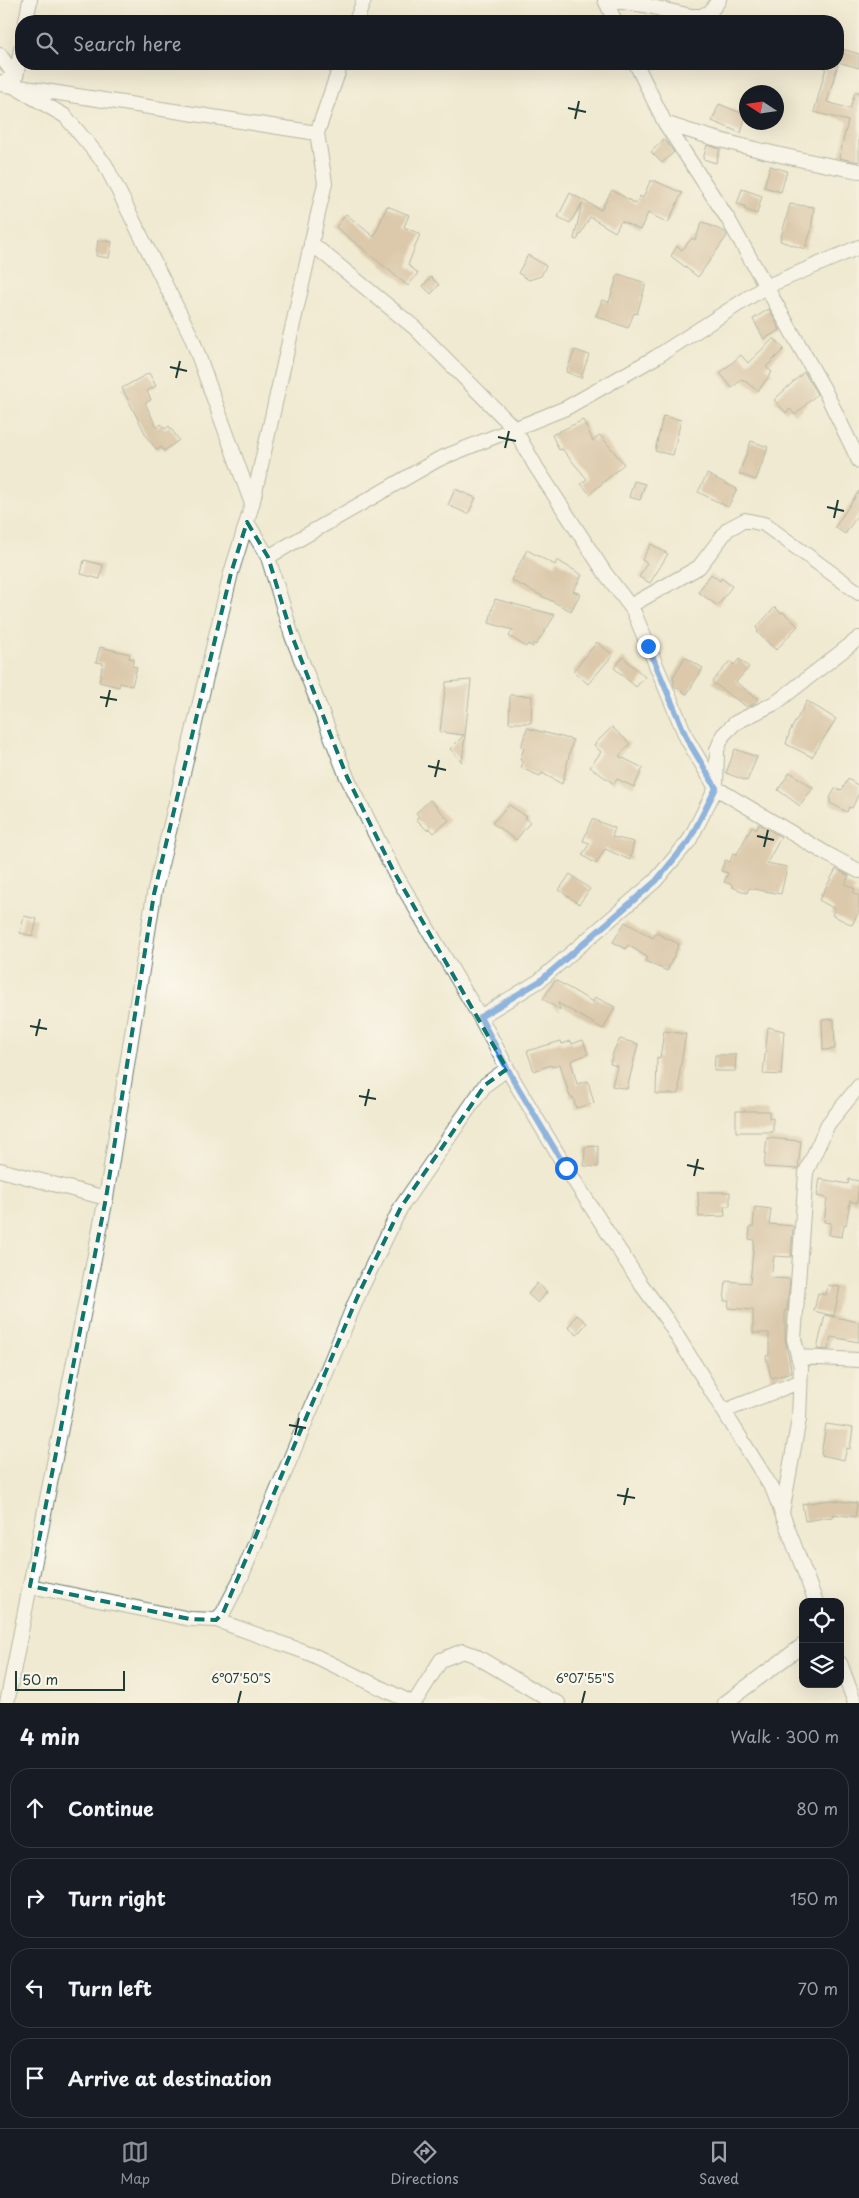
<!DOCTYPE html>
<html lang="en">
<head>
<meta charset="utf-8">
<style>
  :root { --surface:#171b24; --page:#20242c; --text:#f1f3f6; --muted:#9ea1a6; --line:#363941; --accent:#8c9099 }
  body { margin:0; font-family:"Playpen Sans",sans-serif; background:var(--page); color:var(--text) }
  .controls { position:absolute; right:15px; bottom:15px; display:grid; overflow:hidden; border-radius:10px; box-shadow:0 5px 20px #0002 }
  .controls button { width:45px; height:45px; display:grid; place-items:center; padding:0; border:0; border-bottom:1px solid var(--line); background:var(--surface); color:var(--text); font:25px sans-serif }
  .compass { position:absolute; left:739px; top:85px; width:45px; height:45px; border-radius:50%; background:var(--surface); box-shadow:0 5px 20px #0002; rotate:282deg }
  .scale { position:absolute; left:15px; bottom:12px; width:110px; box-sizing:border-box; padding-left:5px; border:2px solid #1f3d34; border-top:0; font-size:14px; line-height:18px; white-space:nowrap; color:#1f3d34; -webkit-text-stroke:4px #fbf7ec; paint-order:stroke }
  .stop { position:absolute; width:15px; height:15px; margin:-11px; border:4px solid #1a73e8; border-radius:50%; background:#fff }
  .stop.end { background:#1a73e8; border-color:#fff; box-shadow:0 1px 5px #0008 }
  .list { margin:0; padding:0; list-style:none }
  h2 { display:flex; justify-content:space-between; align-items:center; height:65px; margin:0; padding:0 20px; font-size:21px }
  h2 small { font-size:16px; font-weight:400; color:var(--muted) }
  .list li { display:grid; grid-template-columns:32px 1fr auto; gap:15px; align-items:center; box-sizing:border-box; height:80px; margin:0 10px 10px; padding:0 10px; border:1px solid var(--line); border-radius:20px }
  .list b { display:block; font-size:19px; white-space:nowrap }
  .list em { font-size:16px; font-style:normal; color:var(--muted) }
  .icon { flex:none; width:28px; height:28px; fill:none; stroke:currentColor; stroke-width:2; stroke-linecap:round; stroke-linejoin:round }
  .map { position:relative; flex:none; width:859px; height:1703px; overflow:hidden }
  .search { position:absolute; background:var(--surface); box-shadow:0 5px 20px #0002; left:15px; right:15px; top:15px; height:55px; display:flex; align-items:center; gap:12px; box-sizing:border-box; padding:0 18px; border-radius:20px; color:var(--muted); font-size:19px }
  .sheet { height:425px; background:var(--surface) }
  nav { display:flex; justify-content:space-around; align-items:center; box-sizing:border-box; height:70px; border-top:1px solid var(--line); background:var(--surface); font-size:14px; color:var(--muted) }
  nav a { display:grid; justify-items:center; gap:2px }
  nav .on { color:var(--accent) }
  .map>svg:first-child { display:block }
  .building { fill:#c3a37f }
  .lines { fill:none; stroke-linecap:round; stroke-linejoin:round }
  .street-casing { stroke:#687a6b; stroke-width:16 }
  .street { stroke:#fff; stroke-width:14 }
  .route { stroke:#1a73e8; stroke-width:6 }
  .marked { fill:none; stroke:#0f766e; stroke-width:4; stroke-dasharray:10 6; stroke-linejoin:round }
  .ticks { fill:none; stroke:#1f3d34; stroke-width:2 }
  .ticks-label { font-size:12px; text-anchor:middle; fill:#1f3d34; stroke:#fbf7ec; stroke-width:4.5; stroke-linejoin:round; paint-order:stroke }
</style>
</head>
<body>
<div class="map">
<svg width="859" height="1703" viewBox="0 0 859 1703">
  <rect width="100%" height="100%" fill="#fbf7ec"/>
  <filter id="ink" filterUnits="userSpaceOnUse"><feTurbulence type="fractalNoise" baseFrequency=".02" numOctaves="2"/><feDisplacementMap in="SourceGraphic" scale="10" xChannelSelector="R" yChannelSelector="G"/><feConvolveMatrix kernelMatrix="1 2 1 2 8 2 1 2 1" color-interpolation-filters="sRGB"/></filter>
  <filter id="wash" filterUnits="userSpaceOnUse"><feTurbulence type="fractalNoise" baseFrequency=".0096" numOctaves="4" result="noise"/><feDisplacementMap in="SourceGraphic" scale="20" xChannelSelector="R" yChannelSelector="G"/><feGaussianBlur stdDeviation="1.12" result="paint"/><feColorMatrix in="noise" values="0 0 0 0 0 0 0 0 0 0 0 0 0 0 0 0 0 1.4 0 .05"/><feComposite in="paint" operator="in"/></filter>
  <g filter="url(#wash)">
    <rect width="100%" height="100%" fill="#f0ead2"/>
    <g id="blocks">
      <path class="building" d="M842,49L859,54V68L838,62Z
        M827,64H838L827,102L850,109L855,92H859V162L839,158L848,121L814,112Z
        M719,104L746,115L741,133L712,121Z
        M664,139L674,152L662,163L651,152Z
        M707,145L720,149L716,163L703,159Z
        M770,166L787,171L781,192L764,187Z
        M650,181H655L682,193L668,223L648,213L640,230L621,221L615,232L590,217L577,240L574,239L582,203L570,223L558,217L570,193L601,210L612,190L636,204L640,196L643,198Z
        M742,189L762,196L757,214L744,209L745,206L737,204Z
        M790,204L814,207L811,231L805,249L780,241Z
        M387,206L409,215L404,227L420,234L408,265L418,273L408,286L336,227L346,214L374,237Z
        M702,222L725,232L727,236L698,277L671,256L677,246L682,250L692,238L695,240Z
        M98,240L112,242L109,258L96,256Z
        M528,255L546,266L541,276L529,280L518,273Z
        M618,274L646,283L637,314L634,313L628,328L596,316L602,300L609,302Z
        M431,277L439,285L431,294L423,286Z
        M769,309L780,330L764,339L753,319Z
        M774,338L784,349L766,367L772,372L758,391L742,379L732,388L720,373L741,355L748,363Z
        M575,350L589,355L581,378L566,372Z
        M804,372L817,394L795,415L790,409L786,413L774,400Z
        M149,373L156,386L147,391L151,400L145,403L157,428L161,424L165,429L169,426L179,440L164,451L161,447L157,450L148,439L122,388Z
        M663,416L681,420L673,455L655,451Z
        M583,420L593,441L600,435L624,464L590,494L581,484L587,479L562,449L559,450L552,435Z
        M751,441L768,447L756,480L739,474Z
        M707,474L737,489L728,507L698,492Z
        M634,481L645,484L640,500L629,497Z
        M455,489L476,498L468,514L448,505Z
        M859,491V513L845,534L835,527Z
        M651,544L668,554L650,583L639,577L647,563L642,560Z
        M527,550L555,565L557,560L582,575L573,591L580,594L571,611L511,580Z
        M84,560L103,565L100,579L81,574Z
        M711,574L720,581L721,578L732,586L718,606L698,592Z
        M495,599L555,615L536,645L533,643V647L528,644L526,647L509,636L513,630L489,623Z
        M775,607L781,613L783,612L798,626L776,650L757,632L759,631L756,628Z
        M597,642L613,655L588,684L573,671Z
        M100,647L130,654L129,658L134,659L132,666L137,667L132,686L120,683L119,687L99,682L103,663L96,662Z
        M623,657L645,677L636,687L614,668Z
        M685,657L703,668L687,694L674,686V680L672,679Z
        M739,659L749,667L736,682L758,699L755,703L747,707L712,682L730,661L734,665Z
        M471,680L465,735L462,762L450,749L464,735L440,732L446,682Z
        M510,695L532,696L531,723H509Z
        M807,701L836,719L812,757L786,744L790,731Z
        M612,727L630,744L619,756L643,768L634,787L617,779L614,784L590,767L601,752L594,745Z
        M527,728L573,740L562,784L542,773L540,776L521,768L523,762L520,760L524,748L521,747Z
        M735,749L757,757L747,781L726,773Z
        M790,772L813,788L800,806L778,790Z
        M848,779L859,786V793L852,808L849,807L847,812L830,803V798L835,789L842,790Z
        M430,800L449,820L434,833L429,828L427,830L416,819L419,816L416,813Z
        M509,805L526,816L525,818L530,822L516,840L492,823Z
        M592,819L615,828L612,837L634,842L630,860L605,849L596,864L582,855L590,843L583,841Z
        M759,824L781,837L767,863L787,867L781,894L749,888L747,893L732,887L733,885L724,882L728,873L721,871L725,860L730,862L733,853L737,854L752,826L757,829Z
        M836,869L849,876L845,884L855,889L853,893L859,896V911L852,925L832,915L835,909L819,900Z
        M570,874L590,889L579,904L559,890Z
        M24,916L37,919L33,936L20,933Z
        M625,922L653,938L656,933L679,944L667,971L645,961L647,957L628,945L626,949L613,942Z
        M555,980L593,1002L595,997L615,1007L603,1029L558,1003L560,1010L543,999Z
        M834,1019L835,1049L823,1050L822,1020Z
        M768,1027L784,1031L781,1075L763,1074Z
        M664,1031L686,1034L680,1069L679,1094H656L657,1057L660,1058Z
        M620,1039L638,1044L627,1089L612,1086L617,1066L610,1064L614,1050Z
        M583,1040L588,1054L571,1061L577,1084L588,1081L594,1103L576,1108L573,1097H570L560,1064L552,1067L551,1065L534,1071L527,1051L561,1041L562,1044L571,1041L572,1044Z
        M715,1055H736L735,1071H714Z
        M736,1111H769V1118H773V1132H736Z
        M767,1138L801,1141L798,1169L764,1167Z
        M598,1146V1167L584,1166L585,1147Z
        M820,1179L848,1184L849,1179L859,1181L857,1203L850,1201L846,1225H844L842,1237L829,1235L831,1223L824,1222L827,1198L817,1196Z
        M698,1192H730V1206H724L725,1216L699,1217Z
        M755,1207L771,1209L769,1224L793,1226L791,1257L774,1256L771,1278L790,1279L787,1310H785V1339L792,1373L771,1378L766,1356L769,1355V1333H753V1310L728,1308L729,1301H724L726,1281L750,1283L754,1240L749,1239L750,1227H753Z
        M537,1283L547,1292L538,1303L528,1294Z
        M828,1285L840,1287L834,1316L814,1311L818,1293L826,1295Z
        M577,1315L587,1323L577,1335L568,1327Z
        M825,1315L859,1322V1342L831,1337L828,1350L817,1349Z
        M826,1424L853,1428L850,1449L847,1448L844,1460L821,1455Z
        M830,1500L857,1503L855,1517L833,1514L832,1517L805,1521L802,1504Z"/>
    </g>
  </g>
  <g filter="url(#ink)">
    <use href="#blocks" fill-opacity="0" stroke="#687a6b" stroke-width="1"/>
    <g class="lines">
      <defs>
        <path id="street" d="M605,0L615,21
          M609,0L644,5L691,16H701L710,12L719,0
          M26,21L30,0
          M356,21L364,0
          M0,55L16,77
          M636,64L665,123L728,219L825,391L859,461
          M0,83L16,77L21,49
          M0,84L317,133
          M15,87L65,116L105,164L192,338L252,504
          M665,123C729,145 793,159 859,171
          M311,243L415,328L514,428L536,467L605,573L633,610L687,739L716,788L827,854L859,871
          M247,522L268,557L292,636L347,777L393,870L480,1017L513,1079L566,1168L641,1284L667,1320L773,1490L816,1602
          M268,557L439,459L566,408L656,357L765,287L859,247
          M630,606L699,567L728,529L745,520L764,524L859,593
          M480,1017L539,981L655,881L689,841L716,788L717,750L723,735L735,723L777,702L859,638
          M0,1170L106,1198
          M798,1357L859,1360
          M724,1411L799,1382
          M782,1513L799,1419L801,1367L794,1339L806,1172L828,1124L859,1086
          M30,1586L190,1619L216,1620L223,1613L240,1580L360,1291L401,1207L485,1085L507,1069
          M216,1620L311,1654L410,1702L416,1700L441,1660L463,1651L474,1655L548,1699L558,1703
          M840,1663L855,1703
          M7,1703L106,1198L154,894L231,573L252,505L325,183L317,133L341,64
          M725,1703L803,1645"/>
      </defs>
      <use href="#street" class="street-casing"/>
      <use href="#street" class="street"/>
    </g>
  </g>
  <g class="lines" filter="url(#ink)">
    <path class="route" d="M566,1168L513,1079L480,1017L540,981L656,881L689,841L716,788L687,739L648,646"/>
  </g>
  <path d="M0 0H859V1703H0ZM247,522L268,557L292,636L347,777L393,870L507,1069L485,1085L401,1207L360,1291L223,1613L216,1620L190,1619L30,1586L106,1198L154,894L231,573Z" fill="#f0ead2" fill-opacity=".55" fill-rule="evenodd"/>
  <path class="marked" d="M247,522L268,557L292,636L347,777L393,870L507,1069L485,1085L401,1207L360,1291L223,1613L216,1620L190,1619L30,1586L106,1198L154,894L231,573Z"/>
  <path class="ticks" d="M568,108L586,112M575,119L579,101M170,367L187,371M176,378L180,361M498,437L516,441M505,448L509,431M827,507L844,511M834,518L838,500M100,697L117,700M106,707L110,690M428,766L446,770M435,777L439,760M757,836L774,840M764,847L768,830M30,1026L47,1029M36,1036L40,1019M359,1096L376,1099M365,1106L369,1089M687,1165L704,1169M694,1176L698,1159M289,1425L306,1428M295,1435L299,1418M617,1495L635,1498M624,1505L628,1488M238,1703L241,1691M582,1703L585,1691"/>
  <g class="ticks-label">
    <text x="241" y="1683">6°07'50"S</text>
    <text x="585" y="1683">6°07'55"S</text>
  </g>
</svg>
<div class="controls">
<button><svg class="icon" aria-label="locate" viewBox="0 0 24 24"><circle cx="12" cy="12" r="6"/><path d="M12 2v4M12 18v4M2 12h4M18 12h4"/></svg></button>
<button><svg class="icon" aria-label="layers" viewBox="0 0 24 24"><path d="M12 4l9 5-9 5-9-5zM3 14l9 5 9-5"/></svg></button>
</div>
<svg class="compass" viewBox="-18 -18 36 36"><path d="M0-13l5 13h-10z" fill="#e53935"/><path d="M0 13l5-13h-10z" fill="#9ea1a6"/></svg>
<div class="scale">50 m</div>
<div class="stop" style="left:566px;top:1168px"></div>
<div class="stop end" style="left:648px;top:646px"></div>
<div class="search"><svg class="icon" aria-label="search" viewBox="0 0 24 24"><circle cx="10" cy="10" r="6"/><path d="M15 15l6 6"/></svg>Search here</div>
</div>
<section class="sheet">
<h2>4 min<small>Walk · 300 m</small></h2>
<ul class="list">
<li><svg class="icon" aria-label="ahead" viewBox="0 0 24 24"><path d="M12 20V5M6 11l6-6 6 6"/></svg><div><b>Continue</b></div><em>80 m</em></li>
<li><svg class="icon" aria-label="right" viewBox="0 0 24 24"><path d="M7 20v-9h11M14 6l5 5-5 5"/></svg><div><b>Turn right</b></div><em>150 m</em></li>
<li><svg class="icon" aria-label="left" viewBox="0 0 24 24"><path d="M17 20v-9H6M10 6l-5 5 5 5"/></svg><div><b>Turn left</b></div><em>70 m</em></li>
<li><svg class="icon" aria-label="arrive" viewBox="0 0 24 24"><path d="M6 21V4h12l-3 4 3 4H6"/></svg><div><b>Arrive at destination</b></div></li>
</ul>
</section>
<nav>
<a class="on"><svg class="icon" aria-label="map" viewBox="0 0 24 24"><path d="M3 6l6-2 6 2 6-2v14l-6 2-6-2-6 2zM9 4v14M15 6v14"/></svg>Map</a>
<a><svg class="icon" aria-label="directions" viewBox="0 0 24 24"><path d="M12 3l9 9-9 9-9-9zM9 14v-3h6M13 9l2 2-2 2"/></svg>Directions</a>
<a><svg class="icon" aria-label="saved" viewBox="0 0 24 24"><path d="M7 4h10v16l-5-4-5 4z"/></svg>Saved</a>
</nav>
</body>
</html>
